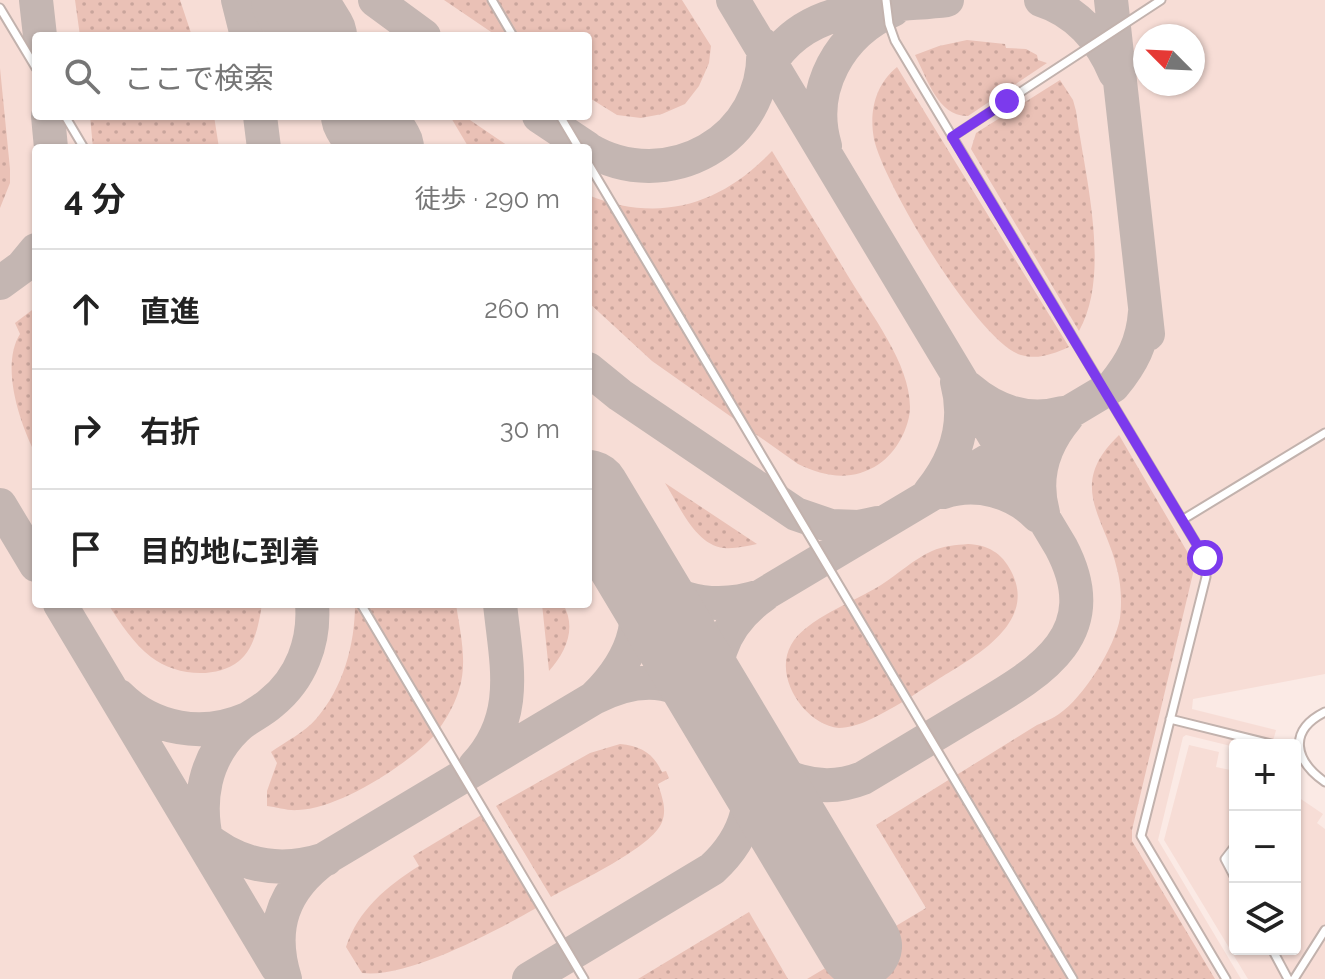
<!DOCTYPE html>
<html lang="ja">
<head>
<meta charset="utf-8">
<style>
  :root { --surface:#fff; --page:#f6f6f6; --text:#222; --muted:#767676; --line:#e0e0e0 }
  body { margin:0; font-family:Raleway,"Noto Sans JP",sans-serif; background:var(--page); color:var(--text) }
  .controls { position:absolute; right:24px; bottom:24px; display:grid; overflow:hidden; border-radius:8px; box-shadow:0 2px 6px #0004 }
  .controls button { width:72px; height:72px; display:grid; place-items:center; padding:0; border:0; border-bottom:2px solid var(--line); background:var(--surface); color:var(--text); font:40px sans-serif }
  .compass { position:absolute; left:1133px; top:24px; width:72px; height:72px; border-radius:50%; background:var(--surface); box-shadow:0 2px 6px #0004; rotate:294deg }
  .stop { position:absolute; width:24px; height:24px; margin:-18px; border:6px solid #7c3aed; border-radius:50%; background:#fff }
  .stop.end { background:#7c3aed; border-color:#fff; box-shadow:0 2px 8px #0008 }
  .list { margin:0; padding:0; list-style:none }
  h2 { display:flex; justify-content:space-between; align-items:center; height:104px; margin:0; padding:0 32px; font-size:34px }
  h2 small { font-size:26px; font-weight:400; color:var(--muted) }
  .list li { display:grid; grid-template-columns:52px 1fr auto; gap:24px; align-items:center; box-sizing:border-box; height:120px; padding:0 32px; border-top:2px solid var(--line) }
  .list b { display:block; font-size:30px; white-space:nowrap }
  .list em { font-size:26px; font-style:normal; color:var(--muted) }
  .icon { flex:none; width:44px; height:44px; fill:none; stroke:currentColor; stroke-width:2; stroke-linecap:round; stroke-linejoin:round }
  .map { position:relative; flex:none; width:1325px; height:979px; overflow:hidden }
  .search { position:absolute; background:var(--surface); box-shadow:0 2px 6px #0004; left:32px; top:32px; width:560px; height:88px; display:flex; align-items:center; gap:20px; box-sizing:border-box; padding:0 28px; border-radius:8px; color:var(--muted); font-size:30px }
  .panel { position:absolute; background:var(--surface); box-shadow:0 2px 6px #0004; left:32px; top:144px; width:560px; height:464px; border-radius:8px }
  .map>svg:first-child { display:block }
  .built { fill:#f7ddd6; fill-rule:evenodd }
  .grass { fill:url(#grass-dots) }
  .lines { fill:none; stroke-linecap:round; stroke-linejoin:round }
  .taxiway { stroke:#c4b6b2; stroke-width:34 }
  .runway { stroke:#c4b6b2; stroke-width:84 }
  .lane-casing { stroke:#c2b2ad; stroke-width:11 }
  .lane { stroke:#fff; stroke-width:7 }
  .route { stroke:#7c3aed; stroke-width:10 }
</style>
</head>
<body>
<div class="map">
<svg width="1325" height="979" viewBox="0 0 1325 979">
  <defs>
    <pattern id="grass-dots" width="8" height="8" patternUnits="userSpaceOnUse" patternTransform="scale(2)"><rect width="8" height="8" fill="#eac1b6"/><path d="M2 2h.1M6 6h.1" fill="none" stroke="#c9a59c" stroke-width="1.8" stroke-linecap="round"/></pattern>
  </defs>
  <rect width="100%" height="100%" fill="#fbeae5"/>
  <path class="built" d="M0,0H1325V674L1193,699L1192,709L1276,730L1272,745H1235V747L1186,735L1183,737L1158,840L1241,979H0ZM36,36H588V116H36ZM1145,36H1193V84H1145ZM36,148H588V604H36Z
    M1189,745L1219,752L1216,767L1235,771V949H1295V795L1323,814L1317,823L1325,829V979H1248L1164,840Z"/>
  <path class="grass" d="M75,0H180L192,36H80Z
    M444,0H682L711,46L709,63L699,86L685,104L662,114L641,118L617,115L588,97V36H497Z
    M967,40L1005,44L1006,48L1026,49L1037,55L1038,60L1047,63L968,116C938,117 927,78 915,55L939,46Z
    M897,67L1069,347C1053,354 1038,360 1021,355C979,343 883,183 874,139C869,112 875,85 897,67Z
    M0,68L10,169V183L0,208Z
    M1060,80L1073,100L1076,111C1084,172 1112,273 1079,331L971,149L976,133Z
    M90,116H214L219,148H93Z
    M450,116H464L511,148H469Z
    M772,151C797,193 823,234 848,276C870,313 910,363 910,407C910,427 896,453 879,464C852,482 825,477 798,464L652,361L588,302V195C659,224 721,205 772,151Z
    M36,307V455C20,424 0,366 20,334L15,323Z
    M1119,435L1195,565L1132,830V841L1215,979H807L926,908L876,825L1037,725C1044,722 1052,719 1059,714C1083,698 1115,647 1120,618C1122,603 1121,583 1117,569C1105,516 1066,486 1119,435Z
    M665,483L757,544C746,546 735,549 724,548C695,545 679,505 665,483Z
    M968,544C988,545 1002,553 1011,571C1039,624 972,658 937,680C915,694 893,709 869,720C861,724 848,728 839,728C805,725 773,677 791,645C805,619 856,601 881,585C898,574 914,559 932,551C943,546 956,545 968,544Z
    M108,604H262C259,623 255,648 239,661C215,680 174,675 151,657C134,644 120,623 108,604Z
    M355,604H456C460,632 468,662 459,690C454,707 441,729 428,742C400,769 337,809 298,810C288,811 277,807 267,806V791L277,763L271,752C285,742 305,732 316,719C343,688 355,645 355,604Z
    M542,604H563C577,628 566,652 549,671Z
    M620,744C641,746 653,753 662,772L666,771L669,778L658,784C662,797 667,809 662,822C653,847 576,883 551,897L496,806L590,753Z
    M488,811L545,903C503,927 410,979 362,973L346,947C358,910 387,886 419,866L413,856Z
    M749,912L788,979H638Z"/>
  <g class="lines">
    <path class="taxiway" d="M36,0L40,36
      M238,0L247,36
      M375,0L424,36
      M733,0L1061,547C1109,638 1035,675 968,715C933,736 898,757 863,778C818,796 779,778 743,749
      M1041,0C1076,11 1101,39 1115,73
      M1111,0L1148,334
      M762,79C795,2 877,8 947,0
      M48,116L51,148
      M260,116L264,148
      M539,116L587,148
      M377,141L383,148
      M825,146C808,89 840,33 893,10
      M588,149C666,196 770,140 763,45
      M0,283L22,267L36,250
      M588,369L620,395L796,514L831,526L859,527L878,523
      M968,388C996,412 1027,423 1063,413
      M930,492C956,460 968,422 957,382
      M943,492C976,481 1014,491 1038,516
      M0,505L36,565
      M1043,513C1033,477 1044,444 1067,417
      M626,556C660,599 709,613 761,596L1113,386C1132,363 1143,342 1145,312
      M60,604L277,967
      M119,696C153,730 203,738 247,719
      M595,697C638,655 647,613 627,557
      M723,720C705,670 721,625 764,595
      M475,766C521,717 506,663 500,604
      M201,834C238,867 280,874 326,859
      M207,843C197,801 204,759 236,728C246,718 260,713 271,703C301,679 315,642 312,604
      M285,979C269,928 283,889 326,858L594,698C644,672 685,679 723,720
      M529,979L712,869C749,835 757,797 743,749"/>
    <path class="runway" d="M293,0L315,36
      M363,116L382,148
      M588,492L860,946"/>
    <defs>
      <path id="lane" d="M492,0L513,36
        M886,0L889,24L895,41L1205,558L1206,577L1141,836L1226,979
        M0,8L36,68
        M65,116L84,148
        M560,116L579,148
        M952,137L1161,0
        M588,163L1073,979
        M1182,520L1325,433
        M361,604L584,979
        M1325,712C1287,731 1295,761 1325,782
        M1170,719L1275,745
        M1235,846L1225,859L1235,878
        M1272,949L1288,979
        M1294,979L1325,930"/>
    </defs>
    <use href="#lane" class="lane-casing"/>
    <use href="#lane" class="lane"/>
  </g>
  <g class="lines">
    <path class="route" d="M1007,101L952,137L1205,558"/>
  </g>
</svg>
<div class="controls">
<button>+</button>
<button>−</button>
<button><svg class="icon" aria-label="layers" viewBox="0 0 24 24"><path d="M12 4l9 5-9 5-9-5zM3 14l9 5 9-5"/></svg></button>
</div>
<svg class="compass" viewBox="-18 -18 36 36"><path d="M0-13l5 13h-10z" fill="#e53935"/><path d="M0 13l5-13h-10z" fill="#767676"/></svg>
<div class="stop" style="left:1205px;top:558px"></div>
<div class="stop end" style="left:1007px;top:101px"></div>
<div class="search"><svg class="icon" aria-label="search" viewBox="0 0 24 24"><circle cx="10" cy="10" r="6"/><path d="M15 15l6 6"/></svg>ここで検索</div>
<section class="panel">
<h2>4 分<small>徒歩 · 290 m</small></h2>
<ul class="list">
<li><svg class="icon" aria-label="ahead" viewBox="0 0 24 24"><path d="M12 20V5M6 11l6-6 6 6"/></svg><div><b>直進</b></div><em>260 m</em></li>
<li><svg class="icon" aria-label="right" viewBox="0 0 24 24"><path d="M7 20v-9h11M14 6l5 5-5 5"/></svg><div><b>右折</b></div><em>30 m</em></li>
<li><svg class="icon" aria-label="arrive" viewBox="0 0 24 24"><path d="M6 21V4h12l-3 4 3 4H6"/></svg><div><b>目的地に到着</b></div></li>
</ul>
</section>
</div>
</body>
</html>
